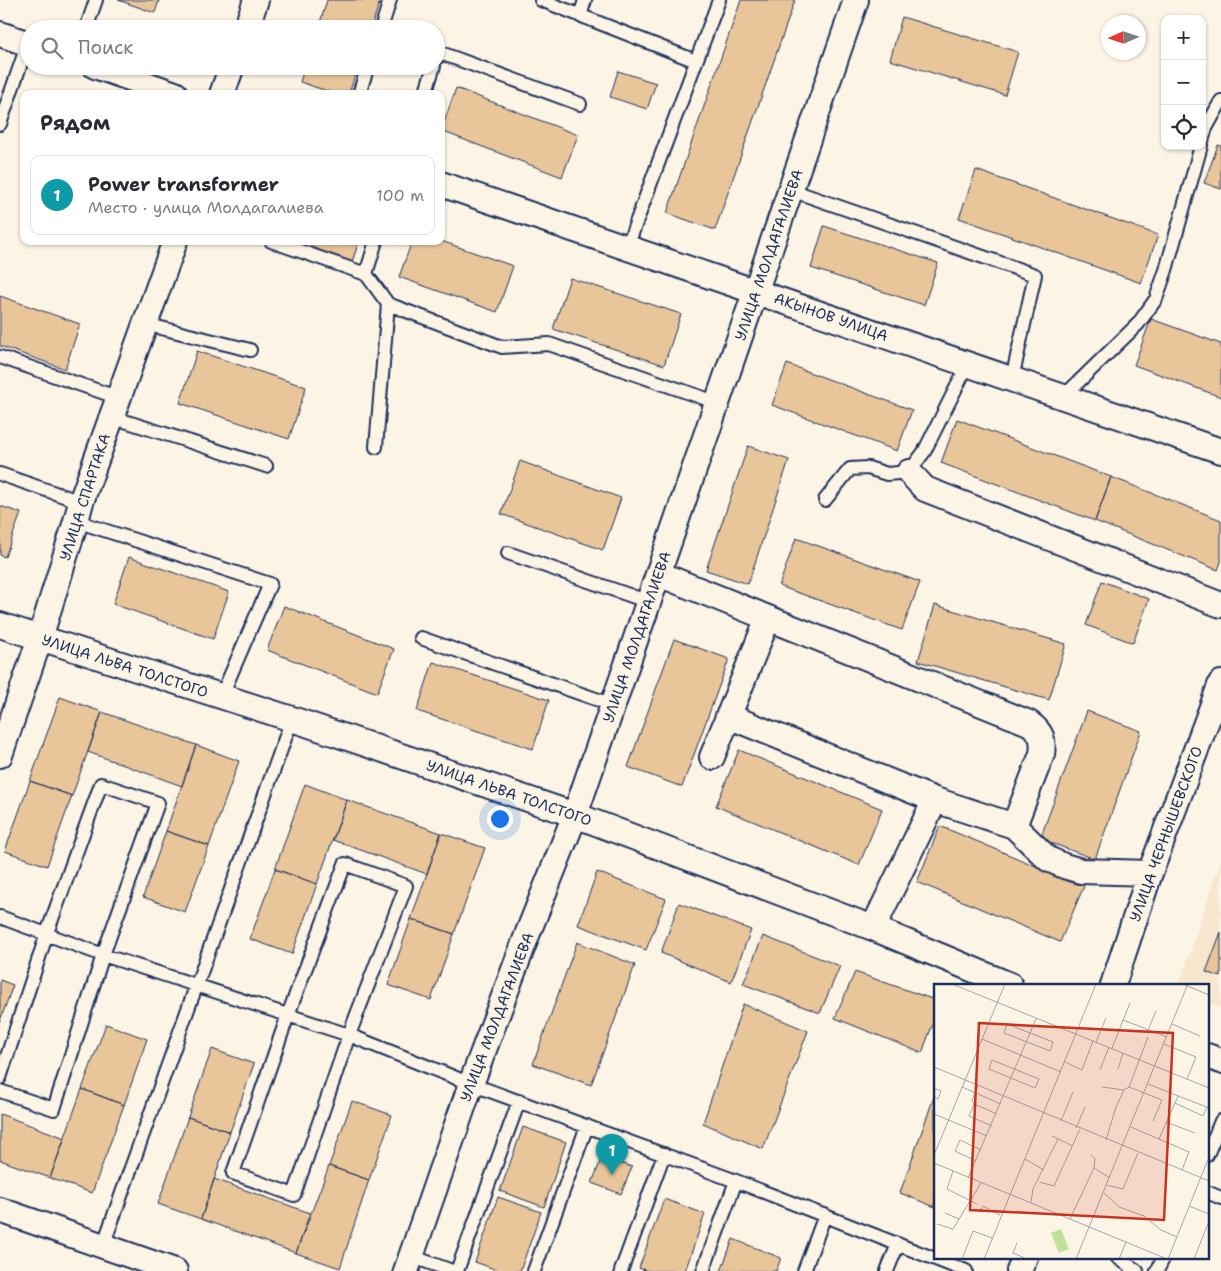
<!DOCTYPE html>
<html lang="ru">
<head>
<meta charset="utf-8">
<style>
  :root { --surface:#fff; --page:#f7f7f7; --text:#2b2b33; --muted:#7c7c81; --line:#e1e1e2; --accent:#c8321e }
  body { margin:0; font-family:"Shantell Sans",sans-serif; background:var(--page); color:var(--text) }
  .controls { position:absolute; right:15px; top:15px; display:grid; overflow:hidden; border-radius:10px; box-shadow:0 1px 4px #0004 }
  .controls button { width:45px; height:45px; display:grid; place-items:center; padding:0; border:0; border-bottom:1px solid var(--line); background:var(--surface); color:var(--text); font:25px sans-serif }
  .compass { position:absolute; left:1101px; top:15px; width:45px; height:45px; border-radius:50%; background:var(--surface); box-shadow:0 1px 4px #0004; rotate:267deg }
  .you { position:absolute; left:499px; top:818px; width:18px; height:18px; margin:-12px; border:4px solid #fff; border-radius:50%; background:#1a73e8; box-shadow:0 0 0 8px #1a73e833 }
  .badge { display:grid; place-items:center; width:32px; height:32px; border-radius:50%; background:var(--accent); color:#fff; font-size:16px; font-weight:700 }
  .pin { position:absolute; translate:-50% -41px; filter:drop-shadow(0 1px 2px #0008) }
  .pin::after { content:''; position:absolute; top:26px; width:18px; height:15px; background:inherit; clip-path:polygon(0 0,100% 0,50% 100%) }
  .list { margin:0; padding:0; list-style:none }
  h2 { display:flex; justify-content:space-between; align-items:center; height:65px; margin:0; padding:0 20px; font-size:21px }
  h2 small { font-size:16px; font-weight:400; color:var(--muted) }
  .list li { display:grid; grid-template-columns:32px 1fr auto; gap:15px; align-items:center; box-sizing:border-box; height:80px; margin:0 10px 10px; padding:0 10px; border:1px solid var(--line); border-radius:10px }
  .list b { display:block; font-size:19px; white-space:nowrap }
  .list p { margin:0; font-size:16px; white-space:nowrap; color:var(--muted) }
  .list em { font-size:16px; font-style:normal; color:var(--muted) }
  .icon { flex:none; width:28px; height:28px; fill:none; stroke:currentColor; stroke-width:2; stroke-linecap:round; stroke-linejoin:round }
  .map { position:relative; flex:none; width:1221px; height:1271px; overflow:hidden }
  .search { position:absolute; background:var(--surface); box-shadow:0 1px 4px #0004; left:20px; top:20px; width:425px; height:55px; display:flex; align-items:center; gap:12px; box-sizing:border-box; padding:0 18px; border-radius:28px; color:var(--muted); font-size:19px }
  .panel { position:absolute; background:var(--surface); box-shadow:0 1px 4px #0004; left:20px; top:90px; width:425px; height:155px; border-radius:10px }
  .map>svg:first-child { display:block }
  .built { fill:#f6e7ce }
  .building { fill:#e9c59a; stroke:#1b2f5e }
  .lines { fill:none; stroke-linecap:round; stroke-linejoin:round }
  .service-casing { stroke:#1b2f5e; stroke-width:16 }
  .minor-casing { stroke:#1b2f5e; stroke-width:28 }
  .service { stroke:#fcf5e5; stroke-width:12 }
  .minor { stroke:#fcf5e5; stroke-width:24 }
  .labels { text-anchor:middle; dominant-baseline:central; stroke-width:4; stroke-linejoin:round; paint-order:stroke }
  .street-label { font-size:15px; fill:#1b2f5e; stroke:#fcf5e5 }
  .inset-road { fill:none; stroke:#a2a6af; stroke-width:1 }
  .view { fill:#c8321e; fill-opacity:0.15; stroke:#c8321e; stroke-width:2.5 }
  .inset-edge { fill:none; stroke:#1b2f5e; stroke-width:2.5 }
</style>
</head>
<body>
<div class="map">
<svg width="1221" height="1271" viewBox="0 0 1221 1271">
  <rect width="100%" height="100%" fill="#fcf5e5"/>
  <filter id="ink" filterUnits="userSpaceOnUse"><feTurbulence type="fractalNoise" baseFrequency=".02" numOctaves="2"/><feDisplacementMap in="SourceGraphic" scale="10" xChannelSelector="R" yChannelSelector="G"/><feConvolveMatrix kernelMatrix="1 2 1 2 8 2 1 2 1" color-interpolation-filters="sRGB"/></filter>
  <g filter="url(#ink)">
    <path class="built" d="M1221,860V1008L1207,1003V985H1179Z"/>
    <path class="building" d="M118,0H159L155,13Z
      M327,0H380L371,29H318Z
      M741,0H795L715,230L667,213Z
      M902,17L1018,52L1005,95L890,60Z
      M305,66H358L349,94H336L300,82Z
      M618,71L656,83L647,109L610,97Z
      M456,88L578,135L562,177L441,131Z
      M1218,145L1221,146V189L1204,183Z
      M976,170L1158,235L1141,283L959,218Z
      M824,226L938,263L924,305L811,268Z
      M280,241H359L351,265Z
      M412,241H441L513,266L497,312L399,277Z
      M570,278L681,314L664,365L553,329Z
      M0,296L80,324L65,369L0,346Z
      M1151,319L1221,344V397L1134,365Z
      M197,351L306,387L289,439L180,403Z
      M787,364L912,410L897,451L772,405Z
      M957,419L1111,477L1095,521L941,463Z
      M748,446L789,460L748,584L706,570Z
      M520,461L621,498L603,550L501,514Z
      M1111,477L1221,520V562L1218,570L1095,521Z
      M0,506L21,513L5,557L0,555Z
      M796,538L920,582L902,630L779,586Z
      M129,557L229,592L213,639L113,604Z
      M1102,581L1149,599L1133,643L1086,625Z
      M935,605L1066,644L1049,700L918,661Z
      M284,606L394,649L377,693L267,650Z
      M674,639L729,659L682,787L628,767Z
      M433,662L549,700L533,749L417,711Z
      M60,697L102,712L72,796L30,781Z
      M1087,711L1141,731L1095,859L1040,839Z
      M102,712L196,745L182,786L88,752Z
      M196,745L239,761L209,846L166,831Z
      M739,750L882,809L859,865L716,806Z
      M30,781L72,796L47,866L5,851Z
      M305,784L347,800L317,884L275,869Z
      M347,800L441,833L427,874L333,840Z
      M940,826L1084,886L1060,942L917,882Z
      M166,831L209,846L185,912L143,897Z
      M441,833L485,848L454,934L411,919Z
      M275,869L317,884L292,954L250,939Z
      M597,872L666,899L646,950L578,925Z
      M679,903L751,930L731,982L661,953Z
      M411,919L454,934L431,1000L388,985Z
      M1221,932V977L1206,972Z
      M763,936L840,966L820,1013L743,984Z
      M577,942L635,965L591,1085L533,1064Z
      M855,972L935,1000V1018L922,1053L835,1018Z
      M0,980L13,985L0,1021Z
      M743,1004L808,1031L763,1149L703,1123Z
      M106,1024L147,1039L124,1105L82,1089Z
      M212,1049L254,1064L230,1132L188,1117Z
      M82,1089L124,1105L92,1193L50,1178Z
      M935,1094V1207L900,1193Z
      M352,1101L392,1115L369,1180L329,1166Z
      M0,1114L65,1138L50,1178L0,1160Z
      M188,1117L230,1132L201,1219L158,1204Z
      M523,1127L566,1142L544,1207L500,1191Z
      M602,1157L632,1167L621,1194L592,1183Z
      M329,1166L369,1180L340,1268L296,1253Z
      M214,1179L310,1213L296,1253L201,1219Z
      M498,1197L541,1212L520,1271H500L475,1262Z
      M664,1199L705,1214L685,1271H648L639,1268Z
      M733,1239L781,1258L776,1271H721Z"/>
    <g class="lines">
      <defs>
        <path id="service" d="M541,0L696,61
          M580,16L585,0
          M86,29L96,0
          M381,29L390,0
          M436,59L438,52L580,104
          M359,94L368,66
          M425,94L434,66
          M0,124L28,43
          M1202,141L1206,128L1221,101
          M791,190L1035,275L1012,379
          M271,241L366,274L388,304L502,347L549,344L718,403
          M627,247L719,0
          M366,274L376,241
          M145,324L250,350
          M0,357L119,398
          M1063,397L1138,324L1156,299L1166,270L1201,146
          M112,417L266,466
          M376,447L388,304
          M0,474L81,502
          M825,500L850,469L868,468L887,474L909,472L924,452L968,364
          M76,521L270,584L221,697
          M508,553L649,602
          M421,638L613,705
          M345,864L406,886L349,1035L294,1195L233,1173L288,1015Z
          M0,917L103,955L349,1035L471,1084L736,1181L966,1271
          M0,1078L47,933L101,784L158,803L103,955L54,1109L0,1091
          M1207,1155L1221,1121
          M1207,1192L1221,1198
          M103,1246L292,719
          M411,1256L452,1271
          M1117,1257L1137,1271
          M457,1271L519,1101
          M534,1271L587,1126
          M621,1271L664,1154
          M703,1271L736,1181
          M804,1271L825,1215
          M887,1271L898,1244
          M1157,1271L1164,1257"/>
        <path id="minor" d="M246,29L256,0
          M0,34L29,44
          M95,66L175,94
          M222,94L232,66
          M441,184L1221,451
          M909,472L925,489L1221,605
          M659,574L1029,723C1042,732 1044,740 1042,754L1014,826
          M0,625L292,719L575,815L873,928L1010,985
          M728,716L935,800L1014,826L1048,859L1064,866L1081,871L1150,873
          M0,755L40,638L76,521L81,502L175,241
          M712,757L768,618
          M873,928L935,800
          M1113,985L1150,873L1221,683
          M1207,1056L1221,1061
          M0,1210L175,1271
          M406,1271L471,1084L529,930L575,815L856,0
          M1019,1271L1025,1257"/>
      </defs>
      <use href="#service" class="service-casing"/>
      <use href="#minor" class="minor-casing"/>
      <use href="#service" class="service"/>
      <use href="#minor" class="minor"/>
    </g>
  </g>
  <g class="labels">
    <g class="street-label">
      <text transform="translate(769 255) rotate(-71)">УЛИЦА МОЛДАГАЛИЕВА</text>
      <text transform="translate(831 317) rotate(19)">АКЫНОВ УЛИЦА</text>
      <text transform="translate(85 497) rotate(-72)">УЛИЦА СПАРТАКА</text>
      <text transform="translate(637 637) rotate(-71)">УЛИЦА МОЛДАГАЛИЕВА</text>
      <text transform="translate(125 666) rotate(18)">УЛИЦА ЛЬВА ТОЛСТОГО</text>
      <text transform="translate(509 793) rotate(19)">УЛИЦА ЛЬВА ТОЛСТОГО</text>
      <text transform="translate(1166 834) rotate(-70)">УЛИЦА ЧЕРНЫШЕВСКОГО</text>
      <text transform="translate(497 1017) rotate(-69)">УЛИЦА МОЛДАГАЛИЕВА</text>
    </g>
  </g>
  <g transform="translate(934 984)">
    <rect width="275" height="275" fill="#fcf5e5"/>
    <path d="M127,245L135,265L125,269L117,249Z" fill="#bee29c"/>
    <path class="inset-road" d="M18,0L275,104M249,0L275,11M189,36L233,53M73,40L119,58L116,67L70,49ZM238,40L266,52M214,46L222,27M48,55L127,88M162,58L172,34M230,60L262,73L253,95M178,64L196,19M58,76L105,95L101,104L55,85ZM131,78L148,86L159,57M0,83L275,197M184,85L189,69M166,86L175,63M214,100L275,124M44,102L38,116L40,120L63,130M28,103L67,120M168,103L190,106M195,103L228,116L219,137M0,104L7,107L4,115L0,113M241,119L269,132L273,123M40,120L35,132L58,142M0,130L53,152M127,137L139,108M232,138L261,149M197,143L255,168L248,186M142,144L151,123M118,152L139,162M225,155L244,112M172,156L182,123L190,106L195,103L214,53M0,171L71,0M157,171L161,175L160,184L176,194M91,175L110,186M42,177L21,167L26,156L47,166M0,179L233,275M19,187L13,205L43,220M34,194L102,35M105,198L120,202L146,145M173,201L189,205L204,169M170,209L185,223L210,232L227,246L243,253M97,218L99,205L124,155M255,222L275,230M46,227L49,222L66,231M11,229L25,235M136,235L160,184M3,240L19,245L47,199M83,259L79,269L93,275M28,275L39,247L58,254M50,275L162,0M142,275L253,2M185,275L192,258M234,275L275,173M260,275L275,237"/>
    <path class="view" d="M45,39L239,49L230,236L36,226Z"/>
    <rect width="275" height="275" class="inset-edge"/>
  </g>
</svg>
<div class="controls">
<button>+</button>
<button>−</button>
<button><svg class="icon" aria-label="locate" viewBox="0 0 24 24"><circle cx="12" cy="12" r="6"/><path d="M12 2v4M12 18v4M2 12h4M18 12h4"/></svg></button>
</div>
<svg class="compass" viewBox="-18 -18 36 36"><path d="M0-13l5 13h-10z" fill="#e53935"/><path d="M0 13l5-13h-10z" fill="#7c7c81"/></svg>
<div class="you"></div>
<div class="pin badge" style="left:612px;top:1175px;background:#0f9aa8">1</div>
<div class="search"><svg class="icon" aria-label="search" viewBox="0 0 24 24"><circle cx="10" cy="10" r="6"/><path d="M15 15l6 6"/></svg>Поиск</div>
<section class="panel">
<h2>Рядом<small></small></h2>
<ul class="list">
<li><span class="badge" style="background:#0f9aa8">1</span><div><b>Power transformer</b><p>Место · улица Молдагалиева</p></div><em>100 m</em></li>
</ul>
</section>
</div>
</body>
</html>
